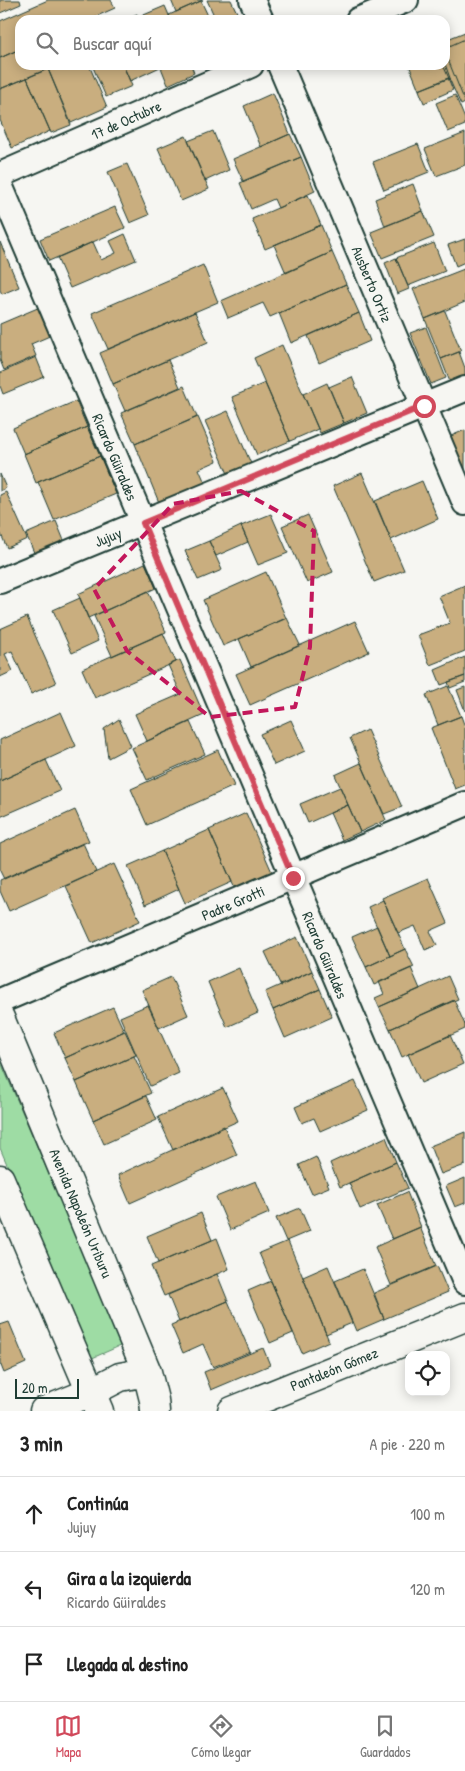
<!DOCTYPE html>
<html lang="es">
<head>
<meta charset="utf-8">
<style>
  :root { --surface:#fff; --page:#f6f6f6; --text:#222; --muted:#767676; --line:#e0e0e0; --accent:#d1495b }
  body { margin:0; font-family:"Patrick Hand",sans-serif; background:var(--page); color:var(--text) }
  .controls { position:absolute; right:15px; bottom:15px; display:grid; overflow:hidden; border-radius:10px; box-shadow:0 2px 12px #0003 }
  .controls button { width:45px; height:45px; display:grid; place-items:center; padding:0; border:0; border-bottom:1px solid var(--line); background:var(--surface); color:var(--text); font:25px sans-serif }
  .scale { position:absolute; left:15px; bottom:12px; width:64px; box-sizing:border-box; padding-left:5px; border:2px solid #1f3d34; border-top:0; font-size:14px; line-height:18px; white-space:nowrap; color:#1f3d34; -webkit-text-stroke:4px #f6f6f2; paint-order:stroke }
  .stop { position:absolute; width:15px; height:15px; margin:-11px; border:4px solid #d1495b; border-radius:50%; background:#fff }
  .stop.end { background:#d1495b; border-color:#fff; box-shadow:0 1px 5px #0008 }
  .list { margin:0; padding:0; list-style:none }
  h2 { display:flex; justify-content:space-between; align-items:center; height:65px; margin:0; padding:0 20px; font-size:21px }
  h2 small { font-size:16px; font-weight:400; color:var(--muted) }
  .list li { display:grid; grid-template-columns:32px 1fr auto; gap:15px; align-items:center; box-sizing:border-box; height:75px; padding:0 20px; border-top:1px solid var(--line) }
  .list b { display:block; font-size:19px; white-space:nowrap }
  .list p { margin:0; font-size:16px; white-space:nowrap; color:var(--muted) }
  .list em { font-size:16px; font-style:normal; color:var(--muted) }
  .icon { flex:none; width:28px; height:28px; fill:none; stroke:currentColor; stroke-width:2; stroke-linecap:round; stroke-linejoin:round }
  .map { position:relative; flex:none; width:465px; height:1411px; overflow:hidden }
  .search { position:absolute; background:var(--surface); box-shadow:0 2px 12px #0003; left:15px; right:15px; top:15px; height:55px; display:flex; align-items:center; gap:12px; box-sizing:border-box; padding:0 18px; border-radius:15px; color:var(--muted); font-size:19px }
  .sheet { height:290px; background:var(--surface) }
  nav { display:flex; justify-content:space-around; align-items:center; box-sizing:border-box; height:70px; border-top:1px solid var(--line); background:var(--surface); font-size:14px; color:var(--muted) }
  nav a { display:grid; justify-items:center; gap:2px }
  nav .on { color:var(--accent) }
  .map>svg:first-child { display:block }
  .green { fill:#9edca4; stroke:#5e8c6c }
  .building { fill:#c9ae7f; stroke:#1f3d34 }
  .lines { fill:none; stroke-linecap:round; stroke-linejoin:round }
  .minor-casing { stroke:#1f3d34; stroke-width:28 }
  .secondary-casing { stroke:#1f3d34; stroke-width:31 }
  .minor { stroke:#f6f6f2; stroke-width:24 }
  .secondary { stroke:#f6f6f2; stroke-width:28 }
  .route { stroke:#d1495b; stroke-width:6 }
  .marked { fill:none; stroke:#c2185b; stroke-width:4; stroke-dasharray:10 6; stroke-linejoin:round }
  .labels { text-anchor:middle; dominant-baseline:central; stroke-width:4.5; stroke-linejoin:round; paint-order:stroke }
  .street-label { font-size:15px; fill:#1f3d34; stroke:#f6f6f2 }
</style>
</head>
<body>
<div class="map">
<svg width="465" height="1411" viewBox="0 0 465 1411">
  <rect width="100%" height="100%" fill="#f6f6f2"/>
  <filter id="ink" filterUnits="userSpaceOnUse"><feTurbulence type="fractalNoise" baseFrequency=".02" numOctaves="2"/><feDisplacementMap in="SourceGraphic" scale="10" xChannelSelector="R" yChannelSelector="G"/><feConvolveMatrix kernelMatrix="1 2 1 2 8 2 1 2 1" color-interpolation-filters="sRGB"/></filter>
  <g filter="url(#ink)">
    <path class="green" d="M0,1060L122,1345L90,1359L0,1148Z"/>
    <path class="building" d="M0,0H20L21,4L0,13Z
      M48,0H111L115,8L88,20H20V49L0,58V21Z
      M171,0H203L176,12Z
      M207,0H231L240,19L216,20Z
      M201,1L210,20H171L169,15Z
      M165,6L171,20H140L139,17Z
      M137,14L139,20H122Z
      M465,32V102L445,52V40Z
      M465,39V103L461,105L443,65H445V48Z
      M20,49V65H57L0,89V58Z
      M445,64L450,78L419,90L409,65Z
      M57,65H89L107,107L71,123L48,69Z
      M92,65H123L132,86L106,97Z
      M123,65H159L160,67L130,81Z
      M160,65H191L194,73L168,85Z
      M48,69L71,125L51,133L27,78Z
      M27,78L50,131L12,148L0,120V89Z
      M448,78L453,90L424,103L419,90Z
      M273,93L290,134L261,147L244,106Z
      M455,95L465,119V125L448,132L436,103Z
      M213,131L229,170L205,181L188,141Z
      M465,133V165L436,176L425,149Z
      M290,134L301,157L243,181L233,159Z
      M186,136L209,189L181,201L158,148Z
      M418,144L429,172L384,190L373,162Z
      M301,157L315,191L278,208L274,199L251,209L240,183Z
      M127,164L149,215L130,223L108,172Z
      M413,184L423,211L385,226L375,199Z
      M308,195L321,225L265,249L252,219Z
      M115,207L125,228L49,261L40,239Z
      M423,211L434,237L382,258L371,232Z
      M321,225L332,252L286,273L274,245Z
      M125,234L136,260L70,288L57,258L93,242L101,260L116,253L110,241Z
      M465,239V262L456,266L448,245Z
      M0,242L19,287L2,294L0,290Z
      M434,243L445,271L408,286L396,258Z
      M332,252L346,284L270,317L263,303L228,318L221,301Z
      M396,258L409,289L397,294L385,263Z
      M203,265L218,302L108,349L92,313Z
      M464,269L465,302L425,319L413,289Z
      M346,284L359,313L291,343L279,313Z
      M40,307L52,335L31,344L36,356L4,370L0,360V324Z
      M445,311L461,351L441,359L425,319Z
      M195,312L208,342L113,384L100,353Z
      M359,313L370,341L319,363L308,336Z
      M426,327L446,378L431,384L410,333Z
      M282,345L318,429L290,441L254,358Z
      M459,352L465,368V376L450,382L441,359Z
      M36,357L44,377L3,394L0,386V373Z
      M168,360L180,387L125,411L113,384Z
      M352,377L367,413L344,423L329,387Z
      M265,383L290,441L257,455L232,397Z
      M327,383L344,423L320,433L303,394Z
      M184,386L197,417L135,444L121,413Z
      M76,401L87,427L24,454L13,428Z
      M228,411L252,466L229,476L205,421Z
      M198,417L217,461L199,469L206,485L160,505L135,444Z
      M87,427L100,456L36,483L24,454Z
      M465,430V472L451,436Z
      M100,456L116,494L54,520L38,482Z
      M362,473L404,570L374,582L333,486Z
      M0,474L6,488L0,491Z
      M422,481L438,519L391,540L375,501Z
      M6,492L27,539L7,548L0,532V495Z
      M271,514L288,553L258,565L241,526Z
      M308,515L333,572L307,583L282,526Z
      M56,521L65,543L35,555L26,534Z
      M241,526L248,542L216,556L209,541Z
      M209,541L222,570L198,580L185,551Z
      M145,563L156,588L88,618L78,594Z
      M266,572L286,618L223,646L203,600Z
      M465,585V651L430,665L418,635L450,623L439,596Z
      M148,591L166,632L112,656L94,616Z
      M80,598L98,641L72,653L53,610Z
      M27,617L56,683L31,694L12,651L5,654L13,671L0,677V629Z
      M287,618L300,645L251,667L239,639Z
      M355,621L369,652L250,705L236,674Z
      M163,633L176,662L95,698L82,669Z
      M465,657V676L441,685L435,670Z
      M180,660L204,715L147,741L135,714L181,694L168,665Z
      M465,676V682L450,688L448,682Z
      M448,686L461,716L438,725L426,695Z
      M465,687V711L457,690Z
      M61,712L76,746L0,781V740Z
      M461,716L465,727V785L455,789L431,728Z
      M119,719L131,746L108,758L104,729Z
      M291,720L305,751L274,765L260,734Z
      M190,722L205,754L147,780L132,748Z
      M367,730L402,807L384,814L350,738Z
      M218,750L234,786L147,825L131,789Z
      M46,760L60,791L0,817V781Z
      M361,763L386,820L360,832L335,775Z
      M340,787L348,805L308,823L300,804Z
      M348,805L360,832L342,840L330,813Z
      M75,810L89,841L4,879L0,871V844Z
      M246,813L272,872L235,889L209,830Z
      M209,830L232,882L185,903L162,851Z
      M83,843L96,872L9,911L0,891V880Z
      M162,851L179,889L145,905L128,866Z
      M114,864L140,921L92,943L66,886Z
      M428,878L448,923L430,931L437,945L425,950L415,926L398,933L382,898Z
      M383,900L405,949L390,956L368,907Z
      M377,926L390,956L366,967L352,937Z
      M297,937L312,971L281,986L265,952Z
      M405,949L414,967L374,985L366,967Z
      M239,968L258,1013L227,1027L208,982Z
      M411,968L420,989L379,1007L375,998L384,994L379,982Z
      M312,971L320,989L273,1010L265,992Z
      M448,976L458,999L390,1029L379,1007Z
      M171,977L188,1015L159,1028L142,990Z
      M320,989L332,1017L285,1038L273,1010Z
      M454,1000L465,1025V1029L402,1057L390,1029Z
      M148,1005L179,1073L150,1086L120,1017Z
      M113,1007L124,1031L65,1058L54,1033Z
      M125,1031L136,1055L76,1082L65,1058Z
      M450,1035L463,1064L421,1083L408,1054Z
      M134,1056L151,1093L93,1120L76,1082Z
      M355,1081L368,1110L320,1131L314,1118L302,1123L295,1107Z
      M223,1088L238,1121L173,1150L158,1117Z
      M146,1096L157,1120L104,1144L93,1120Z
      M224,1126L237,1155L130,1203L118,1175Z
      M465,1132V1165L441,1174L430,1146Z
      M386,1137L396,1162L340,1187L330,1163Z
      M316,1157L329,1187L312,1194L299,1165Z
      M396,1162L408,1188L360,1209L349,1183Z
      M465,1178V1203L455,1207L446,1186Z
      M256,1181L269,1213L230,1230L216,1197Z
      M407,1192L421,1227L392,1239L377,1205Z
      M300,1208L310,1231L286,1241L276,1218Z
      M201,1213L212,1240L158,1263L147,1236Z
      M420,1227L436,1266L391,1285L375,1247Z
      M217,1238L229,1269L164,1296L151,1266Z
      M288,1241L329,1341L302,1353L259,1253Z
      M328,1266L352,1323L326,1334L303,1277Z
      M437,1266L448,1292L384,1319L374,1293Z
      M363,1269L384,1319L356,1331L335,1281Z
      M217,1274L228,1301L179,1322L168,1295Z
      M271,1281L293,1333L270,1343L248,1291Z
      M228,1301L250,1352L213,1367L203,1344L183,1353L171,1325Z
      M9,1322L26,1363L4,1373L0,1363V1325Z
      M263,1348L270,1365L211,1390L204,1372Z"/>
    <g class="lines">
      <defs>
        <path id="minor" d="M252,0L261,20
          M358,20L406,0
          M280,65L465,503
          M0,175L251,65
          M0,185L465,1282
          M0,581L465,389
          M0,1001L465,804"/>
        <path id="secondary" d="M0,1018L147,1372L154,1400L155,1411
          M0,1179L99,1411
          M44,1411L91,1392L120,1377L147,1372
          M232,1411L465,1317"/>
      </defs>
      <use href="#minor" class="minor-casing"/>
      <use href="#secondary" class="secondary-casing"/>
      <use href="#minor" class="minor"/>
      <use href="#secondary" class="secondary"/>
    </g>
  </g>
  <g class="lines" filter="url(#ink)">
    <path class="route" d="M293,878L143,523L424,406"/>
  </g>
  <path class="marked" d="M241,491L314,531L310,647L295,707L210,717L127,651L94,589L173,504Z"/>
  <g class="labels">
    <g class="street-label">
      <text transform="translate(126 120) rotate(-24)">17 de Octubre</text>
      <text transform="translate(372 284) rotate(67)">Ausberto Ortiz</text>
      <text transform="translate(115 457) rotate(67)">Ricardo Güiraldes</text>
      <text transform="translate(108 537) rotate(-22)">Jujuy</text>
      <text transform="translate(233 903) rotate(-23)">Padre Grotti</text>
      <text transform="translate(325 955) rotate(67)">Ricardo Güiraldes</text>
      <text transform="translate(81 1213) rotate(67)">Avenida Napoleón Uriburu</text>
      <text transform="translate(334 1369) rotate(-22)">Pantaleón Gómez</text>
    </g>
  </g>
</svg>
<div class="controls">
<button><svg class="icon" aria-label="locate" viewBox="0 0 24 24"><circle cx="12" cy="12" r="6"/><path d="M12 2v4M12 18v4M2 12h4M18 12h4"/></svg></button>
</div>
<div class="scale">20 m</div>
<div class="stop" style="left:424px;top:406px"></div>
<div class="stop end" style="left:293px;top:878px"></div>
<div class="search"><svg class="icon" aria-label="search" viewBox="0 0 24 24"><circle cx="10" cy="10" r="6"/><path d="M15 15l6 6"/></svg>Buscar aquí</div>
</div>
<section class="sheet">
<h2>3 min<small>A pie · 220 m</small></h2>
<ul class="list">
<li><svg class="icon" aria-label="ahead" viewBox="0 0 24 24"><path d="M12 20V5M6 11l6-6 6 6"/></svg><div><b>Continúa</b><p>Jujuy</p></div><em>100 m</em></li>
<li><svg class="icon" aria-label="left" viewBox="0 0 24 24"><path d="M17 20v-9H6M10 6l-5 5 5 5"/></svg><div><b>Gira a la izquierda</b><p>Ricardo Güiraldes</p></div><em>120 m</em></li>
<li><svg class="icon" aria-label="arrive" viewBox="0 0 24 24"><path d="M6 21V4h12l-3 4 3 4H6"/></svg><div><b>Llegada al destino</b></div></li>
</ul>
</section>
<nav>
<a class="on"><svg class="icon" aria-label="map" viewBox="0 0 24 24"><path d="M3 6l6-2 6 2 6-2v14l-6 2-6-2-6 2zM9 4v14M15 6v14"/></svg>Mapa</a>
<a><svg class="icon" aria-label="directions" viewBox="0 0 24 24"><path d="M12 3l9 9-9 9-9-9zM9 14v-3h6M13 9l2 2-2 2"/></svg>Cómo llegar</a>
<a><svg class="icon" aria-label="saved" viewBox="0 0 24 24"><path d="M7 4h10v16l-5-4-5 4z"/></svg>Guardados</a>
</nav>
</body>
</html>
